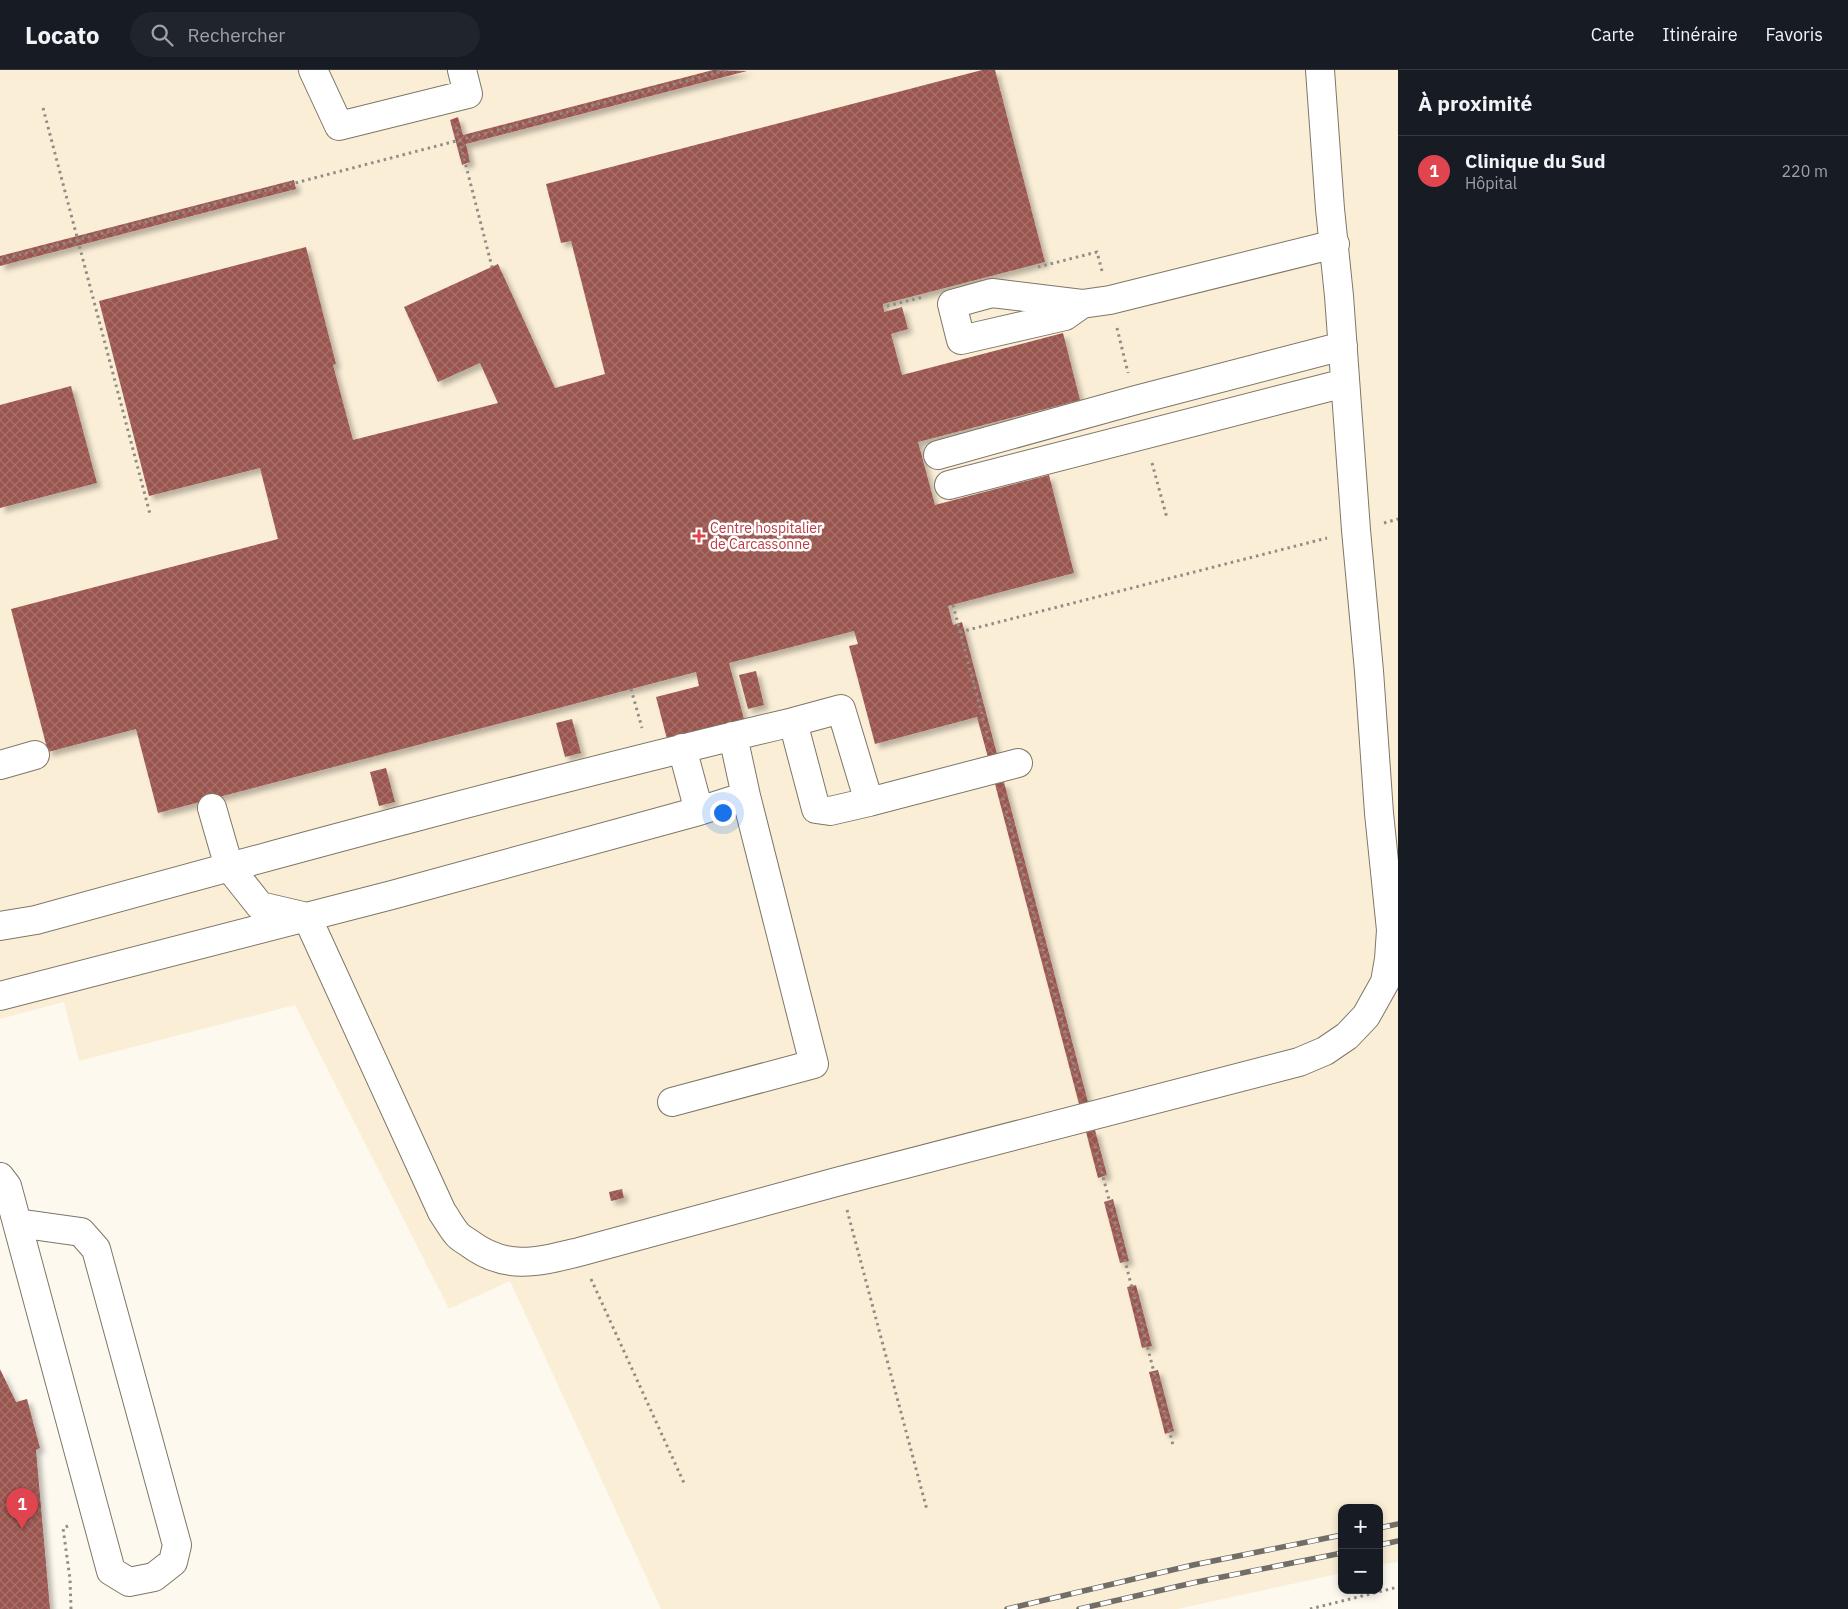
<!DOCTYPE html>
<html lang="fr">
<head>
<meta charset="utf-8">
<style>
  :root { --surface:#171b24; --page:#20242c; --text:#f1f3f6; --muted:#9ea1a6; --line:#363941; --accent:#d93025 }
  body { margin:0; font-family:"IBM Plex Sans",sans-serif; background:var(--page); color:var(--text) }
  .controls { position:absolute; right:15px; bottom:15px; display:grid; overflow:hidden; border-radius:10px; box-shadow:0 2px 8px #0003 }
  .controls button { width:45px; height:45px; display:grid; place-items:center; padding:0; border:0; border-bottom:1px solid var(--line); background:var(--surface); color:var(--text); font:25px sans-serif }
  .you { position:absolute; left:722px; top:742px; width:18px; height:18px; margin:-12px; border:4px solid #fff; border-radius:50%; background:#1a73e8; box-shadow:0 0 0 8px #1a73e833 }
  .badge { display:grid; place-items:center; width:32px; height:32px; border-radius:50%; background:var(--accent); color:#fff; font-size:16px; font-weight:700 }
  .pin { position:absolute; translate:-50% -41px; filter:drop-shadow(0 1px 2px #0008) }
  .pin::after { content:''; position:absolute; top:26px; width:18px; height:15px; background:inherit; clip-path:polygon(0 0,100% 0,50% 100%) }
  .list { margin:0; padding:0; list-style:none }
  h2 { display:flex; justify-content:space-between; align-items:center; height:65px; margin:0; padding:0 20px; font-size:21px }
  h2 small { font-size:16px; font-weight:400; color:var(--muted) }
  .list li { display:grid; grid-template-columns:32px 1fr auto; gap:15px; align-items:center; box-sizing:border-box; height:70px; padding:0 20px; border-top:1px solid var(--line) }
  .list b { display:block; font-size:19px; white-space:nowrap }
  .list p { margin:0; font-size:16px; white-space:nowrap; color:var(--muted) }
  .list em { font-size:16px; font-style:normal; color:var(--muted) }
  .icon { flex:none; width:28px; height:28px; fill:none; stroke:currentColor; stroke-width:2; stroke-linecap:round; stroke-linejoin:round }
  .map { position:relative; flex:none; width:1398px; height:1539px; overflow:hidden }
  header { display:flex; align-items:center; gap:30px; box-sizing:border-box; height:70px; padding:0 25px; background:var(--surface); border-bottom:1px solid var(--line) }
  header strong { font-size:24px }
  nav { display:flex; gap:28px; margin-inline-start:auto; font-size:18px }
  .search { width:350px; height:45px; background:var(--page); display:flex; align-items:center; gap:12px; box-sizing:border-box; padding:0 18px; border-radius:28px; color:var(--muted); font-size:19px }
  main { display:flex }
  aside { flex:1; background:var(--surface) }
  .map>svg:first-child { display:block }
  .built { fill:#fbeed6 }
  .building { fill:url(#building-cross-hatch); filter:url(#shadow) }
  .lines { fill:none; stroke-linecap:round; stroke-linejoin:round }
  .minor-casing { stroke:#7e7667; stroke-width:30 }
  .path { stroke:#918d85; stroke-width:3; stroke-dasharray:2.5 4; stroke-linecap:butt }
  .minor { stroke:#fff; stroke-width:28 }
  .rail-casing { stroke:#726e67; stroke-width:5.5 }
  .rail { stroke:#fff; stroke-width:4; stroke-dasharray:11; stroke-linecap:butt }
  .health-dot { fill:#e0444e; stroke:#fff; stroke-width:2 }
  .labels { text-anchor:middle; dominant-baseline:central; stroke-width:5; stroke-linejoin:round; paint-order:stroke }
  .health-label { font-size:14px; fill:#be3a42; stroke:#fff; text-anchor:start }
</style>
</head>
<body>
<header>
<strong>Locato</strong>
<div class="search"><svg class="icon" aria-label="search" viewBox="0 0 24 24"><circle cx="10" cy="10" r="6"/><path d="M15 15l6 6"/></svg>Rechercher</div>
<nav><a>Carte</a><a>Itinéraire</a><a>Favoris</a></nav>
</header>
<main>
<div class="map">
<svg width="1398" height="1539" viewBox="0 0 1398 1539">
  <defs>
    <pattern id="building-cross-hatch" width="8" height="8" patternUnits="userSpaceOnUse" patternTransform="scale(1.25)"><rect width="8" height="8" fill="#9b554e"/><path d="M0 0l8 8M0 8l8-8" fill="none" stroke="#a4726d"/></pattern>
    <filter id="shadow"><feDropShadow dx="4.5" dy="4.5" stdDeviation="2.5" flood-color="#0004"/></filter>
  </defs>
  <rect width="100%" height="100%" fill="#fef9ef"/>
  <path class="built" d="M0,0H1398V1492L1379,1495V1438H1342V1503L1178,1539H661L510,1211L449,1239L295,935L79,991L64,932L0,949Z"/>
  <path class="building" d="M713,0L747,1L466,74L470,92L462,95L450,50L458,47L463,65Z
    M982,0H995L1045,192L883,234L884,242L902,237L908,259L891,264L902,305L1063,263L1080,330L918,372L935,435L1049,405L1074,503L948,536L953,555L962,552L998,688L989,691L977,647L875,674L849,576L858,574L854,561L729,593L744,649L667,669L656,627L699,616L696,602L158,743L136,659L48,682L11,539L278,469L260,398L149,426L99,231L306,177L336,294L333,295L353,370L498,333L480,293L438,312L404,237L498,194L555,318L605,304L571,171L561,173L546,114Z
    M294,110L296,119L0,196V186Z
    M71,316L97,413L0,438V335Z
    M756,601L764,635L748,639L739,605Z
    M572,649L581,683L565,687L556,653Z
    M386,698L395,732L379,736L370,702Z
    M1004,712L1088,1032L1079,1034L995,714Z
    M1095,1060L1107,1105L1098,1108L1086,1062Z
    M622,1119L624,1128L611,1131L609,1122Z
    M1113,1129L1129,1191L1120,1193L1104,1132Z
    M1136,1215L1152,1276L1142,1278L1127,1217Z
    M0,1299L16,1332L27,1329L40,1378L36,1380L50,1539H0Z
    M1158,1300L1174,1361L1165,1364L1149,1302Z"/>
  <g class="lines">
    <defs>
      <path id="minor" d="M313,0L339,56L468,24L462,0
        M1082,234L1065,246L961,270L952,234L992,223L1082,234L1110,230L1335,174
        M938,385L1136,330L1343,276
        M949,415L1345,313
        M682,678L699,741
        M0,695L35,685
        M869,732L841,639L793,652L816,739L830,741L869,732L1018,693
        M212,738L229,797L260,836L307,847L442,1142C447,1149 451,1157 457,1164C460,1168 465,1170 469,1173C506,1201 538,1192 579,1182L840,1111L1299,992L1325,981L1347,966L1366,946L1385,912L1389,889L1391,860L1379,743L1369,601L1356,460L1339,226L1330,139L1320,0
        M0,856L36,850C287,781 539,712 793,652
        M0,926L392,825L699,741L746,726
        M672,1032L814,994L746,726L733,666
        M0,1107L7,1116L111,1501L129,1512L154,1507L173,1492L177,1475L96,1179L81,1162L17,1153"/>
    </defs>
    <use href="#minor" class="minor-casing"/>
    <path class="path" d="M43,38L150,444
      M456,57L492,197
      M0,190L728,0
      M1038,197L1097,182L1102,201
      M887,236L923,227
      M1117,258L1128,303
      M1152,393L1167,448
      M1384,453L1398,449
      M953,535L989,671
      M960,562L1327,468
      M631,619L642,658
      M1003,728L1080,1019
      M1095,1076L1173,1375
      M847,1140L927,1440
      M591,1209L684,1413
      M68,1456L63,1458L70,1509L71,1539
      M1310,1539L1398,1517"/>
    <use href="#minor" class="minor"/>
    <defs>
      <path id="rail" d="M1379,1458L1398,1454
        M1379,1475L1398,1471
        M1007,1539L1193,1495L1342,1465
        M1079,1539L1197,1512L1342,1483"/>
    </defs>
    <use href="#rail" class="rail-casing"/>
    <use href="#rail" class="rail"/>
  </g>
  <path class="health-dot" d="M696.5 458.5h5v5h5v5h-5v5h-5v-5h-5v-5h5z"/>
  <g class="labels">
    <g class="health-label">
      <text x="710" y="458">Centre hospitalier<tspan x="710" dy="16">de Carcassonne</tspan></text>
    </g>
  </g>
</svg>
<div class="controls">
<button>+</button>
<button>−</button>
</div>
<div class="you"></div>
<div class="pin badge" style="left:22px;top:1459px;background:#e0444e">1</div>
</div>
<aside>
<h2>À proximité<small></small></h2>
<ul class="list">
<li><span class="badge" style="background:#e0444e">1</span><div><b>Clinique du Sud</b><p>Hôpital</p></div><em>220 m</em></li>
</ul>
</aside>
</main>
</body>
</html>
